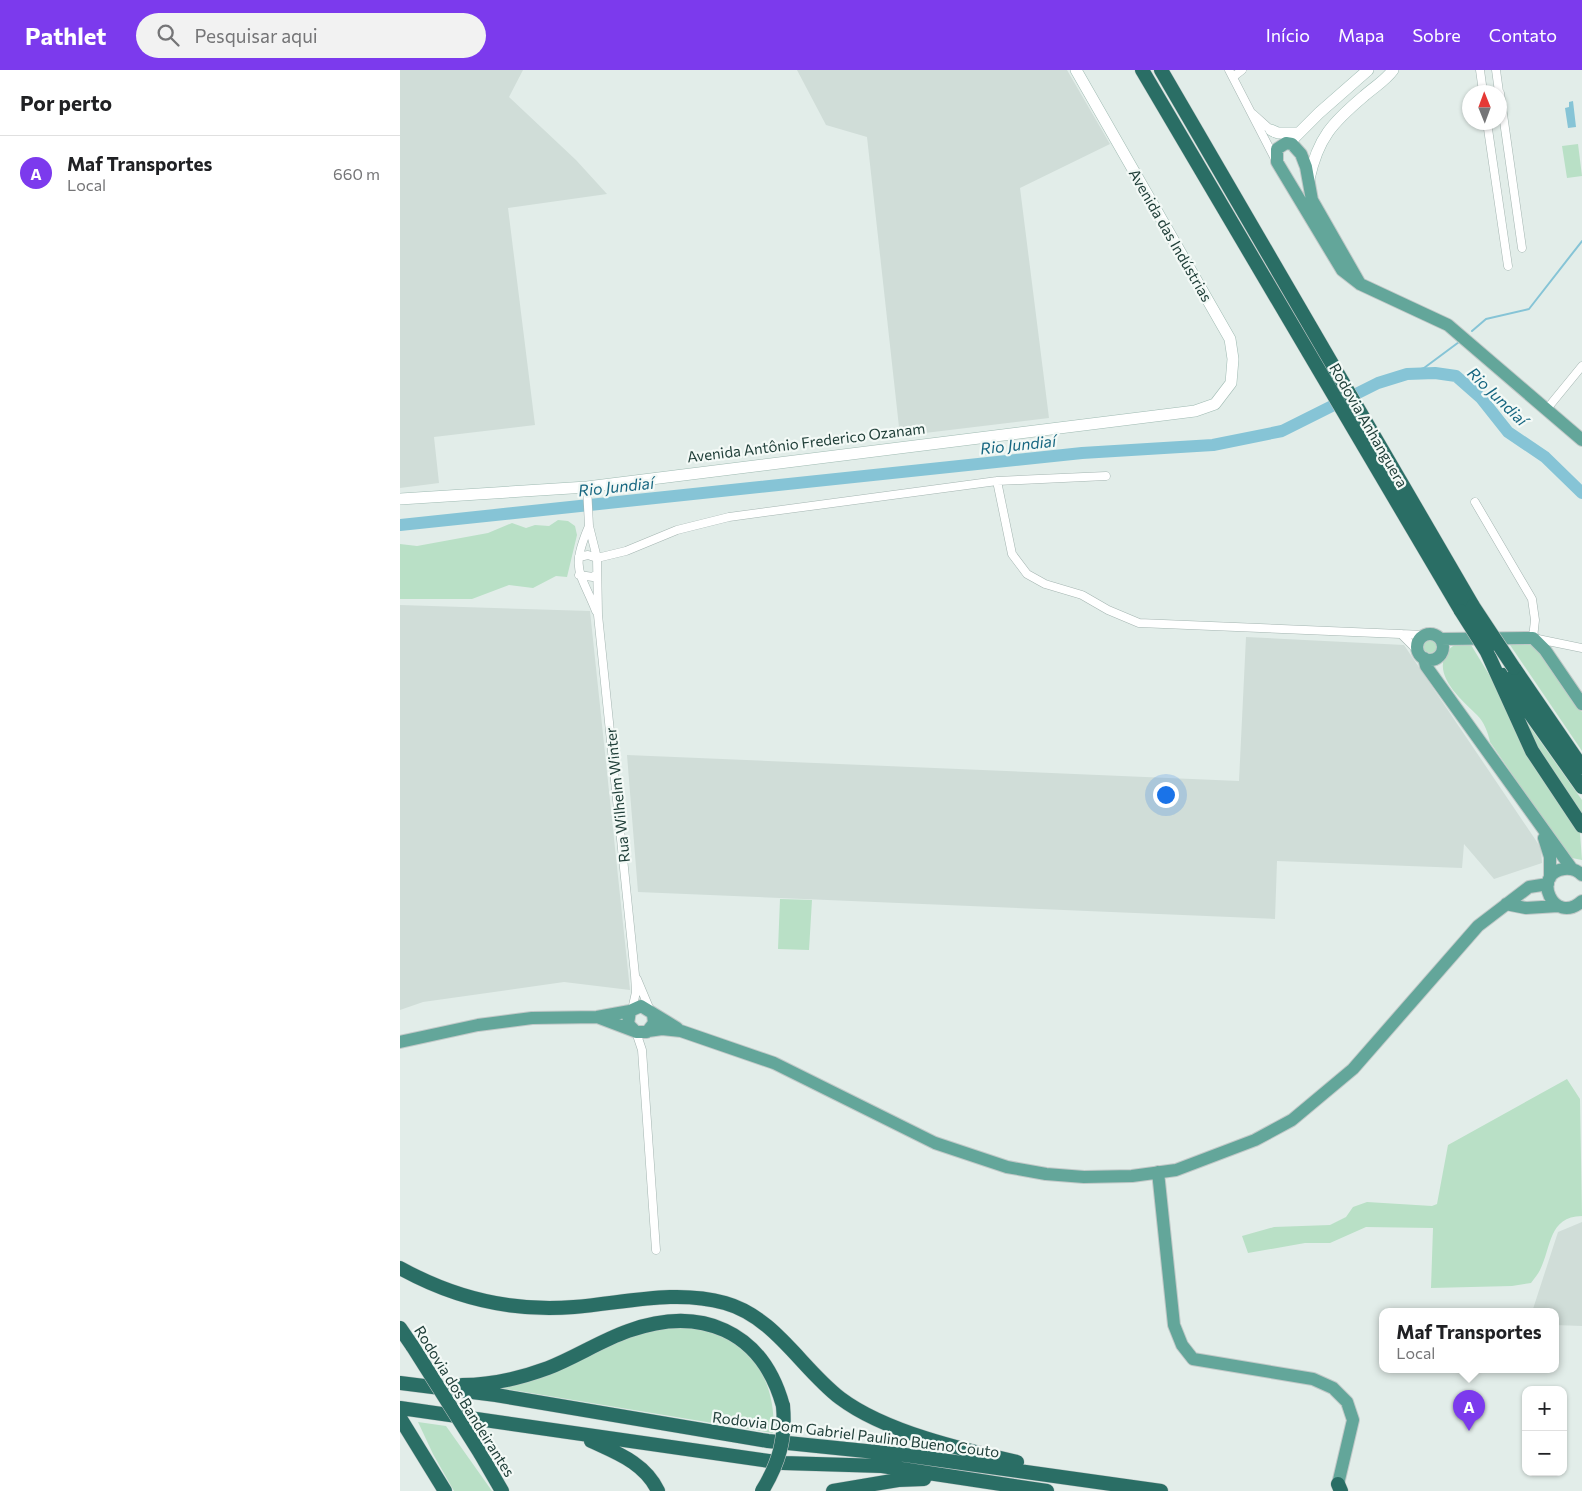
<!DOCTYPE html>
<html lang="pt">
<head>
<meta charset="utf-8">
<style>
  :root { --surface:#fff; --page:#f2f2f2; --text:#202124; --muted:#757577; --line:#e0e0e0; --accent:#7c3aed }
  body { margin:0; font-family:Commissioner,sans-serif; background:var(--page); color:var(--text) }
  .controls { position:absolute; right:15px; bottom:15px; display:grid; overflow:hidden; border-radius:10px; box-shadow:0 1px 4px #0004 }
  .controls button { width:45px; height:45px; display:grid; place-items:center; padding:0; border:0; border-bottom:1px solid var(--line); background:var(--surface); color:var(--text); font:25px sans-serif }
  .compass { position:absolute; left:1062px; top:15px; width:45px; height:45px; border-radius:50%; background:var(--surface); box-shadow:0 1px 4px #0004; rotate:359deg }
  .you { position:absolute; left:765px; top:724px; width:18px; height:18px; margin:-12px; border:4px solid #fff; border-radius:50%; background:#1a73e8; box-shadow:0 0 0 8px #1a73e833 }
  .badge { display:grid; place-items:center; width:32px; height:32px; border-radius:50%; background:var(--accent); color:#fff; font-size:16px; font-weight:700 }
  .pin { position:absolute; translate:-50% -41px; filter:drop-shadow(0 1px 2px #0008) }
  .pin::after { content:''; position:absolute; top:26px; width:18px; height:15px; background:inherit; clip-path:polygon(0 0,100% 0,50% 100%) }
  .popup { position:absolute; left:979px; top:1238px; width:180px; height:65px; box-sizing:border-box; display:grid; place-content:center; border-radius:10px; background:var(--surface); filter:drop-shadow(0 1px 4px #0005); font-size:16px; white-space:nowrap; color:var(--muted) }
  .popup b { font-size:19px; color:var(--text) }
  .popup::after { content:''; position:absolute; left:50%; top:100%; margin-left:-10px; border:10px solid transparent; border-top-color:var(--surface) }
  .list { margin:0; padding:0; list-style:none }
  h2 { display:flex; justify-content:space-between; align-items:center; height:65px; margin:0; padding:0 20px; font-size:21px }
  h2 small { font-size:16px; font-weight:400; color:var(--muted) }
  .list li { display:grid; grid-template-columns:32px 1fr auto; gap:15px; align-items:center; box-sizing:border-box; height:75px; padding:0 20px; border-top:1px solid var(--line) }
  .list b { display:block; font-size:19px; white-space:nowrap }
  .list p { margin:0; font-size:16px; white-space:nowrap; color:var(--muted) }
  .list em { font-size:16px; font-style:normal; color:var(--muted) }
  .icon { flex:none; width:28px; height:28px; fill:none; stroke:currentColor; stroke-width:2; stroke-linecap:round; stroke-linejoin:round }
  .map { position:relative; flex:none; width:1182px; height:1421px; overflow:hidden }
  header { display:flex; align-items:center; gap:30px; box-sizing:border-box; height:70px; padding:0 25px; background:var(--accent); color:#fff }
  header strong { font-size:24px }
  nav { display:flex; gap:28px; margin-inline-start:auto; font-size:18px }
  .search { width:350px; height:45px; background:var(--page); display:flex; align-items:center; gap:12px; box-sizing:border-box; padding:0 18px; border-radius:28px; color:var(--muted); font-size:19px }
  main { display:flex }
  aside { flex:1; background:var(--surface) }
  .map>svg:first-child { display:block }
  .built { fill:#d0ddd8 }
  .green { fill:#b9e0c6 }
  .water { fill:#86c4d6 }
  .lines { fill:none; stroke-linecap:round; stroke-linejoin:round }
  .stream { stroke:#86c4d6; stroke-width:2 }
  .river { stroke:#86c4d6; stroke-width:12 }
  .street-casing { stroke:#a4b5b1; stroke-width:9 }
  .secondary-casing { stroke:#9fbab2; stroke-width:12 }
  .primary-casing { stroke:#c1c9c8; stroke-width:14 }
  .highway-casing { stroke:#c1c9c8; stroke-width:15 }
  .street { stroke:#fff; stroke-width:8 }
  .secondary { stroke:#fff; stroke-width:11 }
  .primary { stroke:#63a69a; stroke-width:12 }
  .highway { stroke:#2a6e65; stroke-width:14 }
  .highway-bridge-casing { stroke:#c1c9c8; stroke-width:15; stroke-linecap:butt }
  .highway-bridge { stroke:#2a6e65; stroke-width:14 }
  .labels { text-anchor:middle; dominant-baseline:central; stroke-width:4.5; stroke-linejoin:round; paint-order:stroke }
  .street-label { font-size:15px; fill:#203f39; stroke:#f3f9f6 }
  .water-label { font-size:16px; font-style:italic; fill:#166680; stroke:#f3f9f6 }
</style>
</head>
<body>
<header>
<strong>Pathlet</strong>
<div class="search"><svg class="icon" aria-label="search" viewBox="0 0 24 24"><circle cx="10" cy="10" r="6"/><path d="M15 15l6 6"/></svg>Pesquisar aqui</div>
<nav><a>Início</a><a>Mapa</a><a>Sobre</a><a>Contato</a></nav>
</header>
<main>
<aside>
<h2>Por perto<small></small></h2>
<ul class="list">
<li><span class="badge">A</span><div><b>Maf Transportes</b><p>Local</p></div><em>660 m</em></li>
</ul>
</aside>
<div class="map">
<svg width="1182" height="1421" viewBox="0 0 1182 1421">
  <rect width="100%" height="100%" fill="#e2ede9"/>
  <path class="built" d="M0,0H123L109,27L176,90L207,124L108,138L135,355L34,367L39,413L0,418Z
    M397,0H667L710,74L620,118L649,348L500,366L467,67L426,55Z
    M0,535L190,541L230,920L164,912L23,932L0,940Z
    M846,567L1004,575L1141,778L1142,793L1094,809L1064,774L1062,798L877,791L875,849L238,822L227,685L839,711Z
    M1182,1152V1256L1155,1255V1242H1132L1158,1162Z"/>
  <path class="green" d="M1178,74L1182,106L1167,108L1162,76Z
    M158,450L168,451L175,456L177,465L167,507L156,506L133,518L109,515L72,529H0V474L17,476L88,463L112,453L126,458L135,455L149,456Z
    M1023 576a7 7 0 1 1 14 0a7 7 0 1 1-14 0Z
    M1068,570L1096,616L1133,693L1180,763L1182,790L1172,788L1167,784L1090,672C1088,662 1084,652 1077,645C1063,631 1033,607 1046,584C1051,575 1059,572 1068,570Z
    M1108,572L1131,574L1139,581L1182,642V681Z
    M1121,644L1182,730V748L1142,690Z
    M380,829L412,830L409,880L378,879Z
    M1167,1009L1180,1029L1182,1146C1148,1147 1152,1176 1140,1200C1138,1204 1134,1209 1131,1213L1112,1216L1031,1218L1033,1158L966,1157L930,1173H905L848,1183L842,1166L874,1157L930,1155L946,1147L953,1137L967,1132L1032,1136L1037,1134L1048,1075Z
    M250,1256C264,1256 305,1254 315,1259C356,1277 377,1319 373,1363L83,1315Z
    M18,1352L46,1356L92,1421H54L33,1384Z"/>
  <path class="water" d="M1173,31L1176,57L1168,58L1165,38L1169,37V32Z"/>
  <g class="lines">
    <path class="stream" d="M1072,261L1086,249L1129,239L1182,171
      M1007,304L1024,298L1059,272"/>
    <path class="river" d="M0,455L682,383L813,375L882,361L978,313L1007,304L1035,303L1056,306L1081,328L1108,362L1145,387L1182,423"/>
    <defs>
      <path id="street" d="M829,0L875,89
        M1080,0L1083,22
        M1096,0L1099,22
        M833,7L842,0
        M1100,23L1122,178
        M853,44L874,63
        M1087,52L1108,196
        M1146,340L1182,296
        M597,411L612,484L627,504L645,514L682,525L708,540L739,553L1024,565
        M187,417L189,456L197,488L198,545L235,905L236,922L232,940
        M1075,432L1132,529L1135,550L1133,568L1182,578
        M189,456C170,500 180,501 196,541
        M179,487L188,485L197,488L226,481L277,460L329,447L597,411L706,406
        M179,505L193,507L197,504
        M1001,564L1018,581
        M237,909L250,940
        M236,962L242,980L256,1180"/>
      <path id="secondary" d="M871,60L878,63H898
        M889,73L919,43L968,0
        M909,109C918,68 932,53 964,26C974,17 985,11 993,0
        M0,429L187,417L795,341L815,334L831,313L833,289L830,269L676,0"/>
      <path id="primary" d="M960,214L912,130L906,97L901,84L892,74L886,73L877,79V92L942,200L960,214L1048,255L1182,370
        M1017 577a13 13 0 1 1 26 0a13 13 0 1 1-26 0Z
        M1040,569L1133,568L1145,580L1182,634
        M1024,588L1026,596L1172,799
        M1144,768L1150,787V808
        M1182,805C1177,800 1172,798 1164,799C1131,803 1153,857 1182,831
        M1106,834L1126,838L1158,836
        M253,944L254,953L247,962H236L228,954L230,941L241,936L277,958
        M197,947L234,961
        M248,961L262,959L281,961L374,993L535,1073L607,1097L646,1104L684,1107L732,1106L776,1100L855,1070L892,1050L953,999L1078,856L1129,817L1148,814
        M0,972L78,955L132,948L197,947L230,941
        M758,1102L774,1255L782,1275L793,1289L913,1309L933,1318L947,1332L953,1350L938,1414"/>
      <path id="highway" d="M742,0L1061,541
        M761,0L1073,536
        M1087,582L1132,681L1182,756
        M1114,598L1182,697
        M1103,605L1182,717
        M0,1198C54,1228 113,1242 174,1237C225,1233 275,1219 325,1233C375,1247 401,1298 440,1328C485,1362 564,1380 617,1392
        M0,1258L13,1277
        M0,1313L96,1325L368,1371L505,1385L761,1421
        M62,1315C91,1315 121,1308 148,1298C176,1287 200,1271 228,1261C300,1235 362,1260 383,1336
        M0,1338L383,1393L482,1396L647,1421
        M0,1348L45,1421
        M191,1371C217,1383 245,1393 258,1421
        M80,1383L102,1421
        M938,1414L941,1421
        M433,1421L498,1410L524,1409"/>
    </defs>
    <use href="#street" class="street-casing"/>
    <use href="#secondary" class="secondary-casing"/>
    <use href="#primary" class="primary-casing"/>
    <use href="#highway" class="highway-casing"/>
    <use href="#street" class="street"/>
    <use href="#secondary" class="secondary"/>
    <use href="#primary" class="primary"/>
    <use href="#highway" class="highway"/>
    <defs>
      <path id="highway-bridge" d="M1073,536L1114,598
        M1061,541L1087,582
        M13,1277L80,1383
        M362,1421C379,1393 386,1369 383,1336"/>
    </defs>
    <use href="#highway-bridge" class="highway-bridge-casing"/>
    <use href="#highway-bridge" class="highway-bridge"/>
  </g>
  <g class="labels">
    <g class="street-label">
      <text transform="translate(771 165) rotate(60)">Avenida das Indústrias</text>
      <text transform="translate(969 355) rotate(60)">Rodovia Anhanguera</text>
      <text transform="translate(406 372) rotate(-7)">Avenida Antônio Frederico Ozanam</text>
      <text transform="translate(217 725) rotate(-96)">Rua Wilhelm Winter</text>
      <text transform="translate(65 1331) rotate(58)">Rodovia dos Bandeirantes</text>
      <text transform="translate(456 1364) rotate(7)">Rodovia Dom Gabriel Paulino Bueno Couto</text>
    </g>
    <g class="water-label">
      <text transform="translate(1098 326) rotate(44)">Rio Jundiaí</text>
      <text transform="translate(618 374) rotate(-6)">Rio Jundiaí</text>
      <text transform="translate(216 416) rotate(-6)">Rio Jundiaí</text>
    </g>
  </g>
</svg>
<div class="controls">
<button>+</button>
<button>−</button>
</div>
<svg class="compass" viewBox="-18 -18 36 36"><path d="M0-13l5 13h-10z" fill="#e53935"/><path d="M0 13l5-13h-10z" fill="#757577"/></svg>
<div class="you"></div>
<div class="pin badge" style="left:1069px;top:1361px">A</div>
<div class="popup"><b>Maf Transportes</b>Local</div>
</div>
</main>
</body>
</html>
